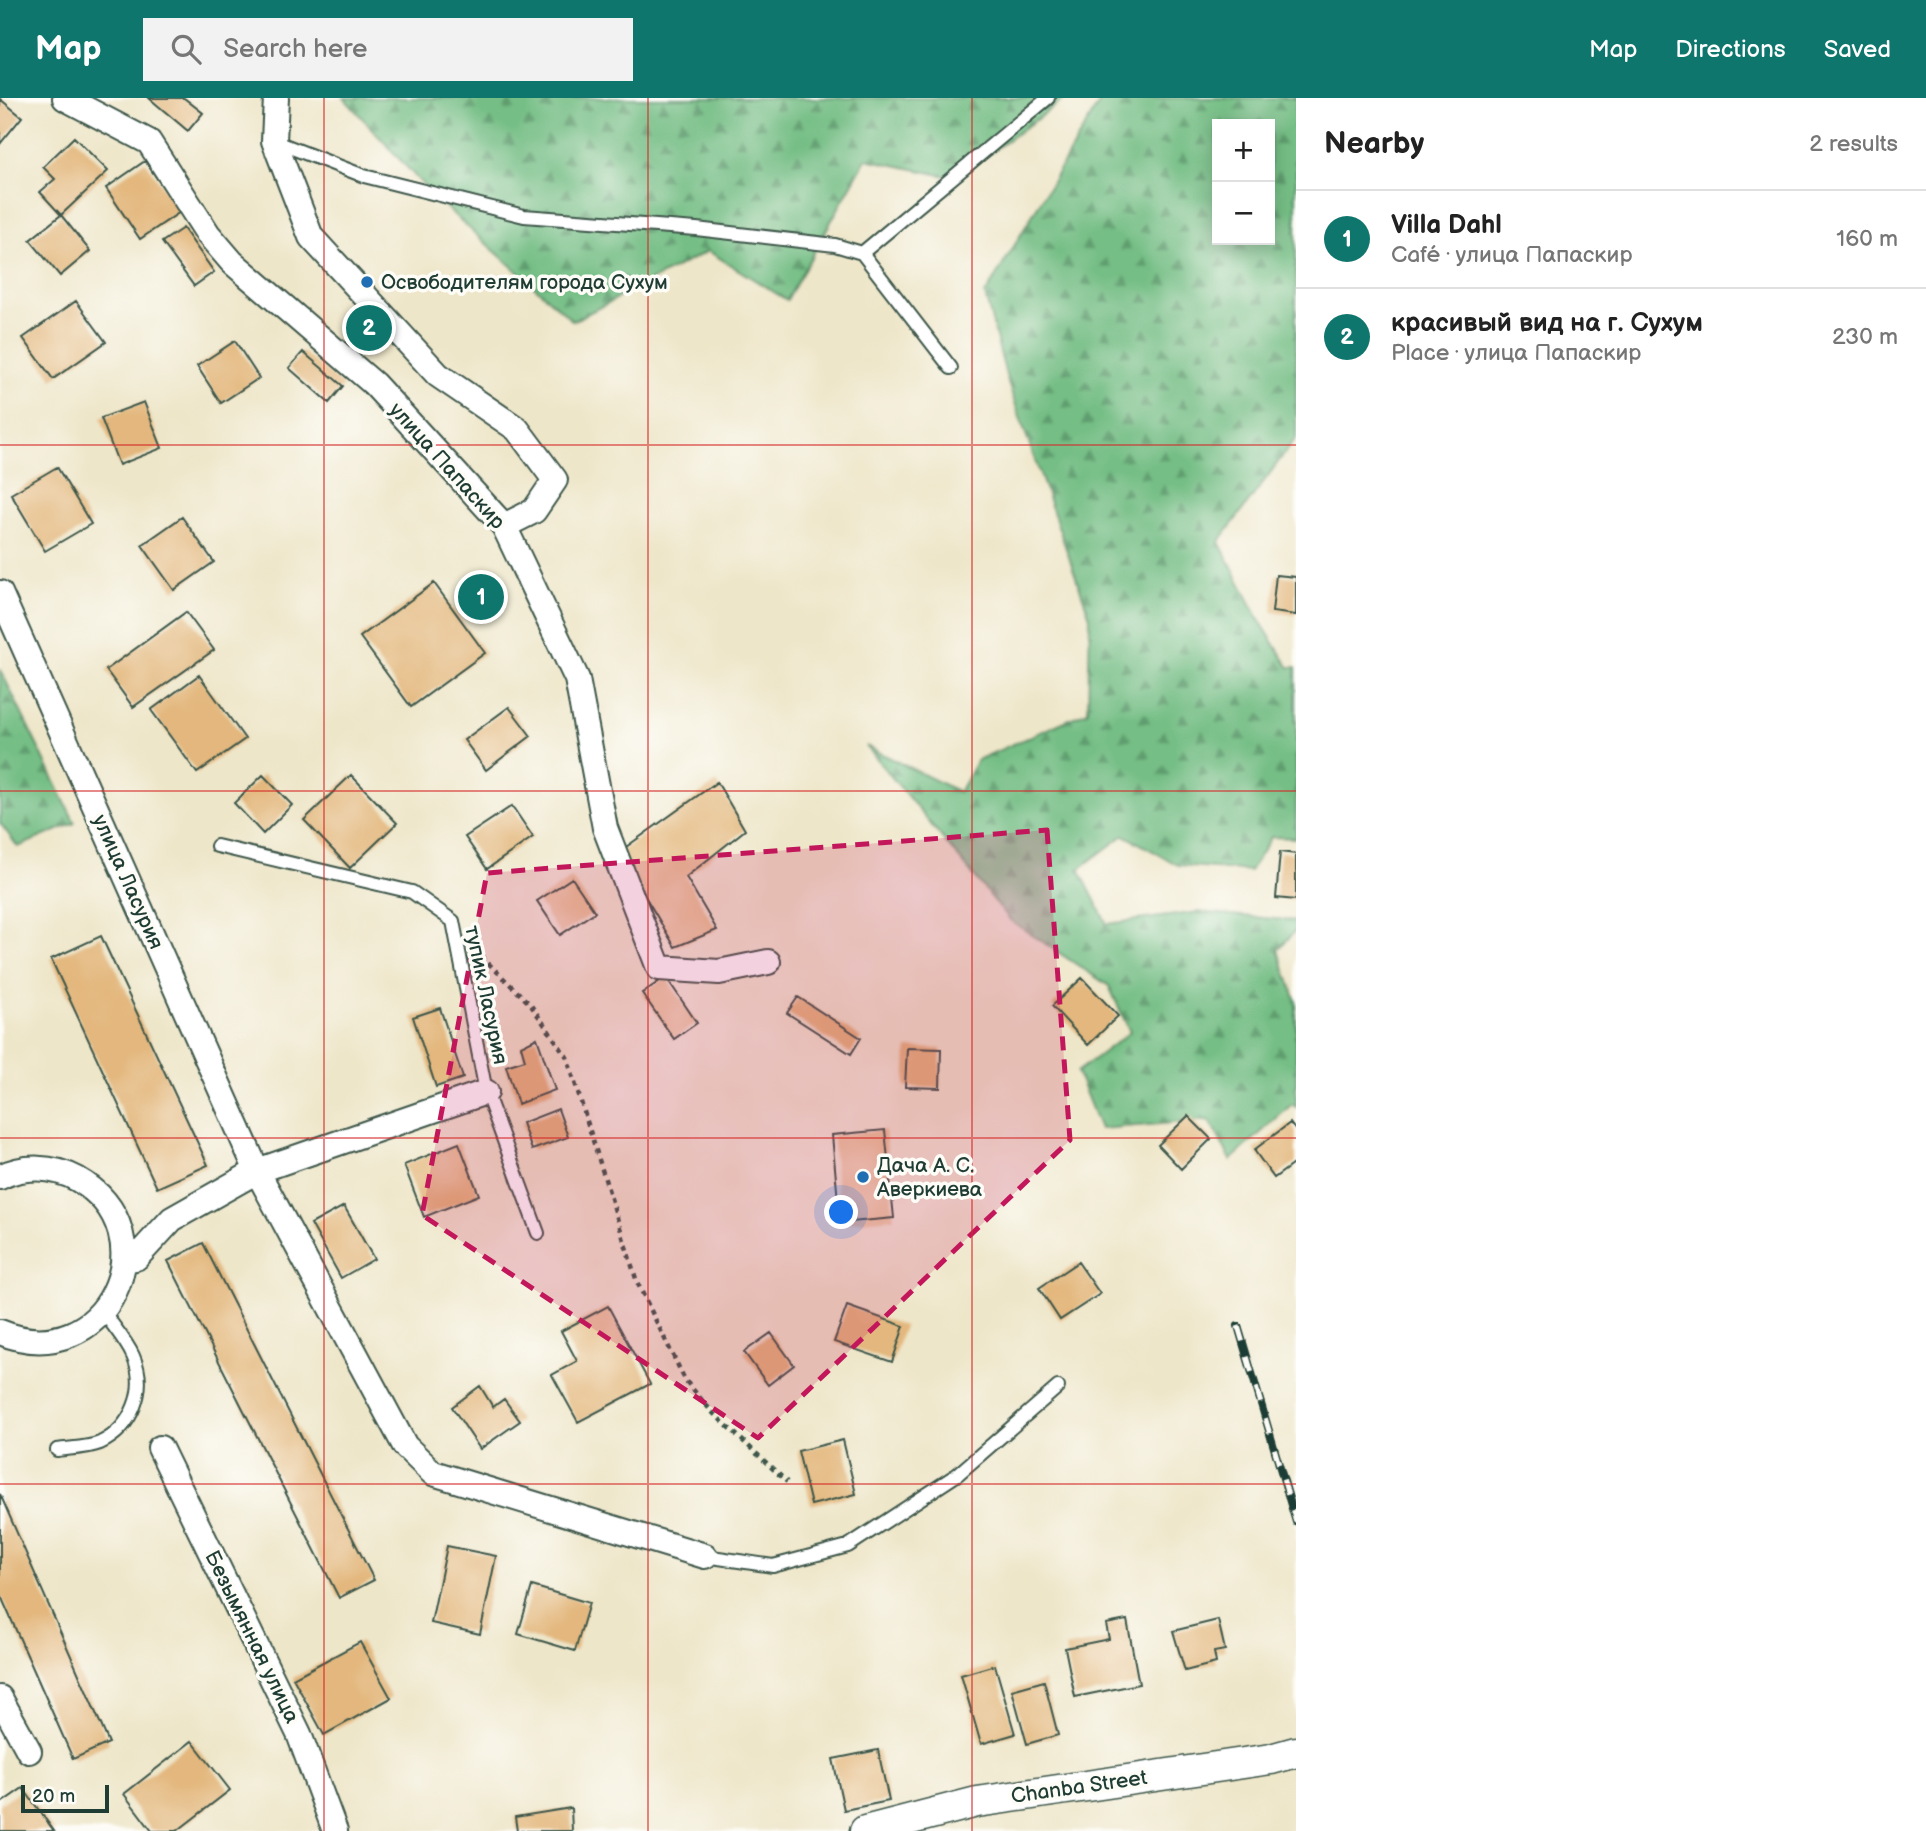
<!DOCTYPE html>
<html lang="en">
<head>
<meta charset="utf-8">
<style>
  :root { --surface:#fff; --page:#f2f2f2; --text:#222; --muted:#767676; --line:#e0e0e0; --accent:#0f766e }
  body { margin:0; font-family:"Balsamiq Sans",sans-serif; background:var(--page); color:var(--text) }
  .controls { position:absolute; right:21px; top:21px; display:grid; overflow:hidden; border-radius:0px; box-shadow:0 4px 18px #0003 }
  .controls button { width:63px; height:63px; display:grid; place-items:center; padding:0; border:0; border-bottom:2px solid var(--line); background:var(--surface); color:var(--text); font:35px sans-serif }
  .scale { position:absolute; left:21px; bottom:18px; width:88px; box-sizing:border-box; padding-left:7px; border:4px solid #1f3d34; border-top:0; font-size:19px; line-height:24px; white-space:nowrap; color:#1f3d34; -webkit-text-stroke:5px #fdfcf7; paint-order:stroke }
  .you { position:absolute; left:842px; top:1115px; width:24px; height:24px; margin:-18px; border:5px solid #fff; border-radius:50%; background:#1a73e8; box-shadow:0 0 0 10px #1a73e833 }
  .badge { display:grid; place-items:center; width:46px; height:46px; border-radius:50%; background:var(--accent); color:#fff; font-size:23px; font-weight:700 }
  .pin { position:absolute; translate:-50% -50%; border:4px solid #fff; box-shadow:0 2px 7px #0006 }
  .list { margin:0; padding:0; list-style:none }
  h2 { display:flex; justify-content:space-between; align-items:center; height:91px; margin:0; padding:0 28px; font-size:30px }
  h2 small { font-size:23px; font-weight:400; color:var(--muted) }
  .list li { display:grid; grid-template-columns:46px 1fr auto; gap:21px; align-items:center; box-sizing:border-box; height:98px; padding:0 28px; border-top:2px solid var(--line) }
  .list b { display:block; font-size:26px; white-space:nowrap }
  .list p { margin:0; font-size:23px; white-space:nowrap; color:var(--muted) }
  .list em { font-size:23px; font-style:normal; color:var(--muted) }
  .icon { flex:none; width:38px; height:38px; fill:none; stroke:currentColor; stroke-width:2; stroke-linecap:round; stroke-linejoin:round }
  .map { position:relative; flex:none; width:1296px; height:1733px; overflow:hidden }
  header { display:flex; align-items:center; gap:42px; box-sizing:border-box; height:98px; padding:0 35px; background:var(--accent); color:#fff }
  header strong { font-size:33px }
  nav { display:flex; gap:38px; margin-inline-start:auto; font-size:24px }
  .search { width:490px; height:63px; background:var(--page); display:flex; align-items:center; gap:18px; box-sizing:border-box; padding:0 24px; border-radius:0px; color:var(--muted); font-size:26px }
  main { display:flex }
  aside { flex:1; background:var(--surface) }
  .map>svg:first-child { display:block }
  .forest { fill:url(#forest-firs); stroke:#4a7e5c; stroke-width:2; fill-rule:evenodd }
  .building { fill:#e3b77d }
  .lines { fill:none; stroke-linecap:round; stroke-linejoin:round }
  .service-casing { stroke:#3e564a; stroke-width:16 }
  .minor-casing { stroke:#3e564a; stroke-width:28 }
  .tertiary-casing { stroke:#3e564a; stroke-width:33 }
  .path { stroke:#3e564a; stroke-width:4.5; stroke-dasharray:5 5; stroke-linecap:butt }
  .service { stroke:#fff; stroke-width:12 }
  .minor { stroke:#fff; stroke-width:24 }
  .tertiary { stroke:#fff; stroke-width:30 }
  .rail-casing { stroke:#1f3d34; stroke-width:8 }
  .rail { stroke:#fdfcf7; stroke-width:5; stroke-dasharray:16; stroke-linecap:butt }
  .marked { fill:#c2185b; fill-opacity:0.2; stroke:#c2185b; stroke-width:5; stroke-dasharray:14 9; stroke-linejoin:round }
  .grid { fill:none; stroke:#d62828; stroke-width:2; stroke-opacity:0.55 }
  .poi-dot { fill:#1f6fb2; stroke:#fdfcf7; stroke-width:2.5 }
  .labels { text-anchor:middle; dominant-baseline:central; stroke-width:7; stroke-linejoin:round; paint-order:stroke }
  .poi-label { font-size:21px; fill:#1f3d34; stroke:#fdfcf7; text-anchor:start }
  .street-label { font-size:21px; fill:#1f3d34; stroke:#fdfcf7 }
</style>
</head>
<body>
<header>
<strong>Map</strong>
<div class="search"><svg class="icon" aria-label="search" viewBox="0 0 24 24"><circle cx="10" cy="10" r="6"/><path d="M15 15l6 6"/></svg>Search here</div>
<nav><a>Map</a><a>Directions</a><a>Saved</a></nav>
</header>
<main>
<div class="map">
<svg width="1296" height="1733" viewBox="0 0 1296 1733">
  <defs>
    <pattern id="forest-firs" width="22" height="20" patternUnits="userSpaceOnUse" patternTransform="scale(1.75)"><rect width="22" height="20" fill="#74be85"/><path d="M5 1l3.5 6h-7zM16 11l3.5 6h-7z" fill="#5f9c6e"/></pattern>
  </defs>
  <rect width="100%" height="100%" fill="#fdfcf7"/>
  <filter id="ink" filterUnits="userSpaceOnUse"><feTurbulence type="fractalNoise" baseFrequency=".0143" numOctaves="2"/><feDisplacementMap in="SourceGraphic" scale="14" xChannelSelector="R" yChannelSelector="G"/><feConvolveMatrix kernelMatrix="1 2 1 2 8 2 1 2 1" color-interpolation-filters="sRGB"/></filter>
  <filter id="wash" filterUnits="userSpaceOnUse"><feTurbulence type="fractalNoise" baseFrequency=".00686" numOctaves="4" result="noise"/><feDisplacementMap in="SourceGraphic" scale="28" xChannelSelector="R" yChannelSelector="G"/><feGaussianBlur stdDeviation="1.57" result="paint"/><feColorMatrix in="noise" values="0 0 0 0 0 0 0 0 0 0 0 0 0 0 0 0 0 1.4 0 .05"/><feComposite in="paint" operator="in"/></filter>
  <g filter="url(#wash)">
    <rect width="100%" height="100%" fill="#eee6c9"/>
    <path class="forest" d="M344,0H1066L955,80L866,61L787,202L708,153L573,223L433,98Z
      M1102,0H1296V340L1219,444L1260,523L1289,569H1296V740L1271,739L1250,773L1178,767L1124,737L1079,771L1107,826L1199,814L1296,823V832L1278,852L1296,903V1009L1292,1006L1231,1062L1209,1022L1100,1031L1077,974L1130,934L1109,888L1011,823L866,648L959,694L977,662L1088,613L1090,519L1008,285L985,197ZM1217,26H1270V142H1217Z
      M0,571L75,725L18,749L0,725Z"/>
    <g id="blocks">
      <path class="building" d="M149,0H184L203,15L188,33Z
        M0,1L22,19L0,46Z
        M74,39L108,73L61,117L40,94L55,81L43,69Z
        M145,63L180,114L140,141L106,90Z
        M61,117L90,153L60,178L30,142Z
        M183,130L214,174L194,188L162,144Z
        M76,203L106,244L53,281L23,240Z
        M235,243L259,280L221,305L197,268Z
        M303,254L343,288L329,305L289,270Z
        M144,304L162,350L119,367L101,320Z
        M57,369L91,426L45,453L11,396Z
        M182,419L214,464L174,492L142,447Z
        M1276,477L1296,479V517L1272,514Z
        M434,485L485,555L411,609L360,539Z
        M186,514L214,552L133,609L106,572Z
        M199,577L245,641L197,675L151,612Z
        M509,609L531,638L486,672L464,642Z
        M263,677L292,707L263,736L234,705Z
        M351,677L397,725L350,770L304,722Z
        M717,684L745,732L686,779L717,832L675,849L619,754Z
        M512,708L533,739L487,771L465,739Z
        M1280,754L1296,756V802L1276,800Z
        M572,780L595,814L560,837L537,803Z
        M101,838L208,1067L157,1090L51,861Z
        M666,879L697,925L674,941L642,895Z
        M1082,880L1118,918L1088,947L1052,908Z
        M798,899L861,940L851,956L787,915Z
        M440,910L463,980L436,989L413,919Z
        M537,940L555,992L518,1006L506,968L525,962L521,948Z
        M907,950L941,951L940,990L905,989Z
        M558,1011L568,1039L532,1052L522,1025Z
        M1188,1018L1211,1041L1181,1071L1158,1047Z
        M1290,1025L1296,1033V1064L1274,1080L1254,1052Z
        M885,1032L894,1120L840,1125L832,1037Z
        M459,1045L479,1097L424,1119L404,1067Z
        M344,1108L374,1161L341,1180L311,1126Z
        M203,1145L374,1482L339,1500L168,1163Z
        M1078,1164L1100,1196L1060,1222L1039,1190Z
        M608,1208L650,1286L578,1324L552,1277L577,1263L561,1233Z
        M847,1208L904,1228L892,1264L834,1244Z
        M771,1235L794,1267L768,1287L744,1254Z
        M480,1288L493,1309L504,1301L520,1323L480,1351L452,1309Z
        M843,1342L856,1396L811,1407L798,1353Z
        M0,1396L109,1645L73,1661L0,1496Z
        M447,1448L496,1458L480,1536L431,1525Z
        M532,1488L589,1505L575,1553L518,1536Z
        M1127,1522L1139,1586L1075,1599L1065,1550L1109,1541L1106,1526Z
        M1218,1522L1225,1552L1214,1554L1216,1565L1185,1573L1173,1533Z
        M360,1544L391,1600L324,1637L293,1580Z
        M995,1567L1015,1636L981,1646L961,1577Z
        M1044,1583L1058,1637L1027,1646L1012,1592Z
        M192,1643L230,1692L177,1733H152L124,1696Z
        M878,1652L889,1703L844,1712L833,1661Z
        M23,1690L54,1733H0V1706Z
        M571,1710L572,1733H517L515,1719Z"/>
    </g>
  </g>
  <g filter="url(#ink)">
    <use href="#blocks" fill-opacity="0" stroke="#3e564a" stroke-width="2"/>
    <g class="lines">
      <defs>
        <path id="service" d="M274,43L364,78L524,118L696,131L835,147L862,155L951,270
          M862,155L1048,0
          M217,748L412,794L453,823L486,994L538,1135
          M57,1352C70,1350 88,1350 100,1345C132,1330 148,1291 133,1258C126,1242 112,1227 103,1213
          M705,1458L773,1468L848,1448L958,1376L1058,1289"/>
        <path id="minor" d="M65,0L149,44L208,136L232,164L374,286L504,428L577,581L605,730L659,870L719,874L768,864
          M276,0L274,43L311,139L438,277L517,331L555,382L534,413L504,428
          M0,495L257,1073L405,1348L433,1375L705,1458
          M0,1079C24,1067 53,1068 77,1081C173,1135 106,1278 0,1234
          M124,1162L136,1160L172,1121L257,1073L486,994
          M160,1350L299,1636L335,1733
          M0,1600L29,1653"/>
        <path id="tertiary" d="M865,1733L977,1704L1271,1661L1296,1654"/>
      </defs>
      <use href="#service" class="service-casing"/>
      <use href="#minor" class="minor-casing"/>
      <use href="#tertiary" class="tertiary-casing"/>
      <path class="path" d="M481,858L530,906L567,959L637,1184L685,1282L712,1314L787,1384"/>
      <use href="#service" class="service"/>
      <use href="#minor" class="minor"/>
      <use href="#tertiary" class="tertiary"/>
      <defs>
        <path id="rail" d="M1238,1228L1296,1424"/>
      </defs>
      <use href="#rail" class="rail-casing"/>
      <use href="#rail" class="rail"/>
    </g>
  </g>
  <path class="marked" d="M1047,732L1070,1042L758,1340L422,1117L487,775Z"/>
  <path class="grid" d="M324,0V1733M648,0V1733M972,0V1733M0,347H1296M0,693H1296M0,1040H1296M0,1386H1296"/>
  <g class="poi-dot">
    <circle cx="367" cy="184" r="7"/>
    <circle cx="863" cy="1079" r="7"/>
  </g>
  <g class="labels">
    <g class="poi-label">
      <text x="381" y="184">Освободителям города Сухум</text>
      <text x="877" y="1067">Дача А. С.<tspan x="877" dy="24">Аверкиева</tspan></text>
    </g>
    <g class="street-label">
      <text transform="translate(447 368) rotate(48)">улица Папаскир</text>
      <text transform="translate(128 784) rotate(66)">улица Ласурия</text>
      <text transform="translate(486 897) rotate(78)">тупик Ласурия</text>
      <text transform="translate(252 1539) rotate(64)">Безымянная улица</text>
      <text transform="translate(1079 1689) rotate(-8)">Chanba Street</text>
    </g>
  </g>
</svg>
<div class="controls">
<button>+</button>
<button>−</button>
</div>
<div class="scale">20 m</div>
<div class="you"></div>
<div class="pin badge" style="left:481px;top:499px">1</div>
<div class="pin badge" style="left:369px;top:230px">2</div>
</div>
<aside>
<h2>Nearby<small>2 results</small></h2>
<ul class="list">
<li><span class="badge">1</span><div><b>Villa Dahl</b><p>Café · улица Папаскир</p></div><em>160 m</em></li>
<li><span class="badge">2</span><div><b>красивый вид на г. Сухум</b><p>Place · улица Папаскир</p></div><em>230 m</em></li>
</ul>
</aside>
</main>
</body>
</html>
